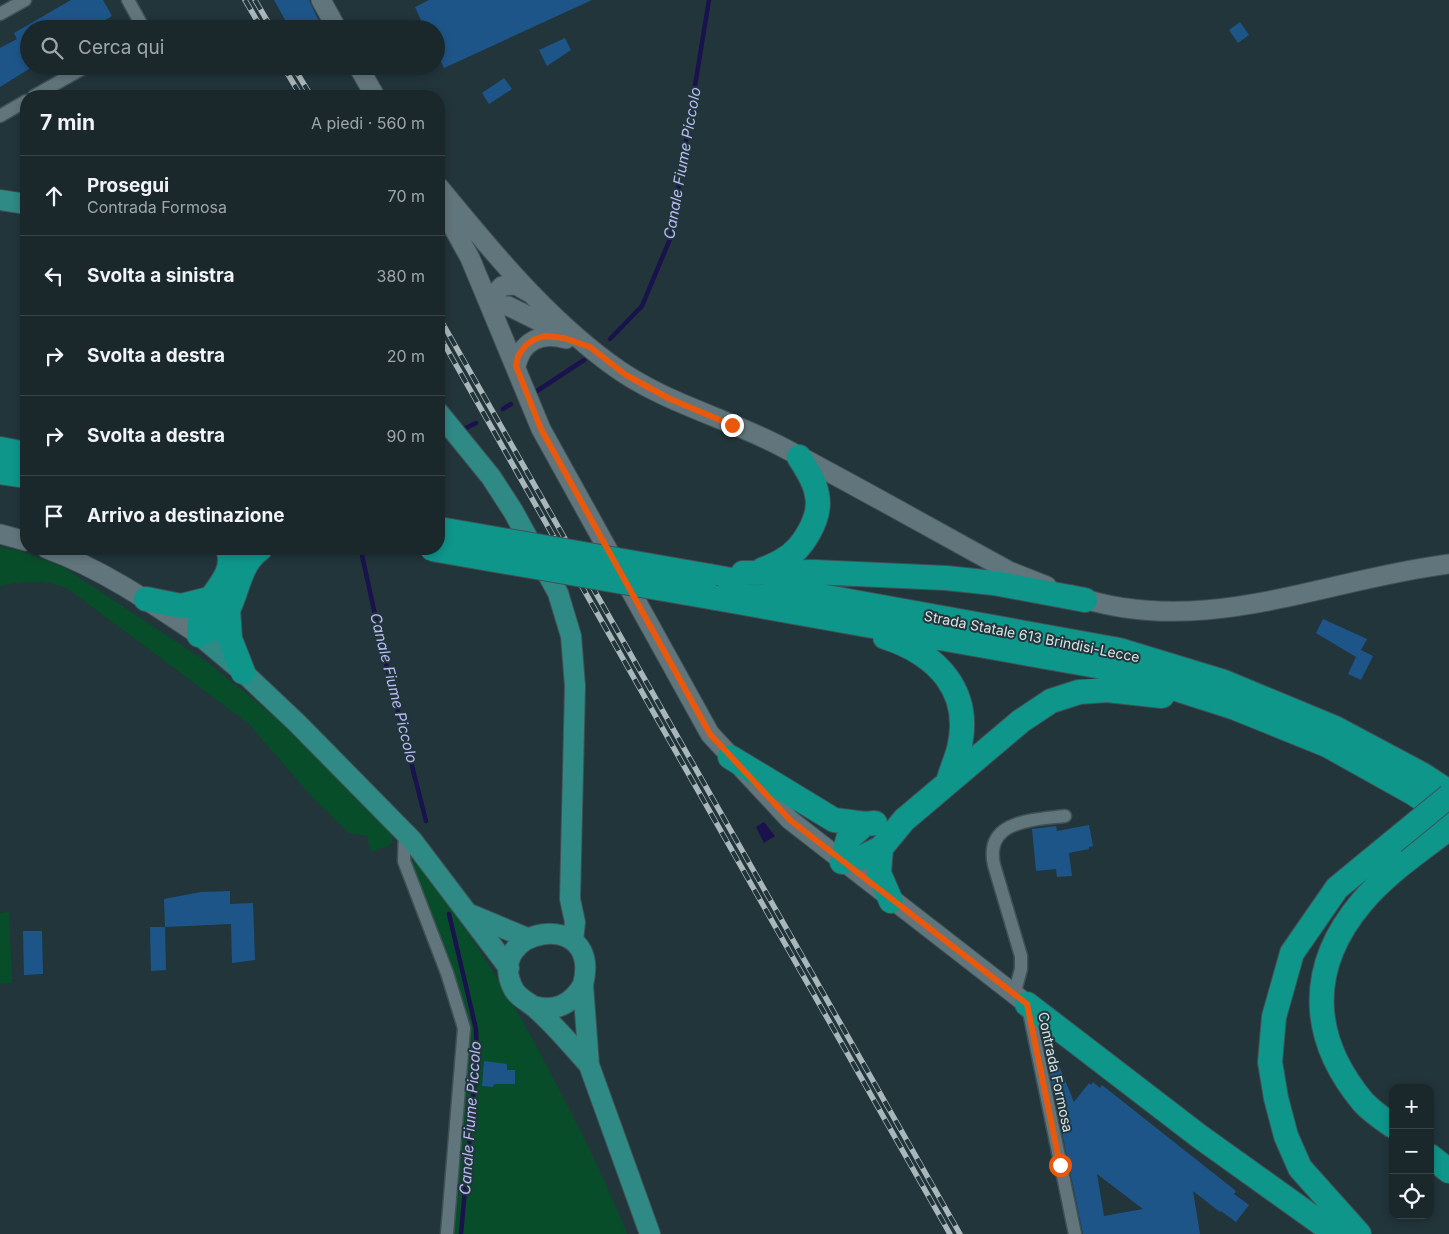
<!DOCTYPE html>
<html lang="it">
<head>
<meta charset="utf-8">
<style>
  :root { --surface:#1a282c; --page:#233034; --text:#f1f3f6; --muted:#9fa6a9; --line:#384448 }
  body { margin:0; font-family:Inter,sans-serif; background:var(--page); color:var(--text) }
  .controls { position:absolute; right:15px; bottom:15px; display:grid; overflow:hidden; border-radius:10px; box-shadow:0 2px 8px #0003 }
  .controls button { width:45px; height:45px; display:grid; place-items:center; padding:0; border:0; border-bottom:1px solid var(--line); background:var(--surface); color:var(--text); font:25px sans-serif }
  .stop { position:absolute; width:15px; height:15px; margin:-11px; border:4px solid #ea580c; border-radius:50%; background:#fff }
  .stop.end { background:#ea580c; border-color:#fff; box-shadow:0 1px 5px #0008 }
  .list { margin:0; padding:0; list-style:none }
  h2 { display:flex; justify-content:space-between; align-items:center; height:65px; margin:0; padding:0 20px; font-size:21px }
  h2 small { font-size:16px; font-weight:400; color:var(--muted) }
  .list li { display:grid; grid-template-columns:32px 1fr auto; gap:15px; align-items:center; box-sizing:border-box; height:80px; padding:0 20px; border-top:1px solid var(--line) }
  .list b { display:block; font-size:19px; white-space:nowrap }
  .list p { margin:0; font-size:16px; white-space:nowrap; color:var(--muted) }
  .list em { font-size:16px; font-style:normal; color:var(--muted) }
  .icon { flex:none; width:28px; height:28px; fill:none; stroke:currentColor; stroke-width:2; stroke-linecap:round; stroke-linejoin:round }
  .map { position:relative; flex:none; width:1449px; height:1234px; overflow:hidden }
  .search { position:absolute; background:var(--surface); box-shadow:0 2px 8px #0003; left:20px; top:20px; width:425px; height:55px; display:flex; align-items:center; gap:12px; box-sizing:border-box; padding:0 18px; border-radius:28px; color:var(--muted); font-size:19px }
  .panel { position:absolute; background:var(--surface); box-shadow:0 2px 8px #0003; left:20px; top:90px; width:425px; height:465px; border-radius:20px }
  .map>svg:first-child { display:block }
  .green { fill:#084d2a }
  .water { fill:#1a124c }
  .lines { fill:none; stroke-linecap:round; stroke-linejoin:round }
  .stream { stroke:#1a124c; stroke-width:4.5 }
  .building { fill:#1e5589; fill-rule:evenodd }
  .street-casing { stroke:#405155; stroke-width:15 }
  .secondary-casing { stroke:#405155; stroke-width:21 }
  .primary-casing { stroke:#405155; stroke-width:22 }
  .highway-casing { stroke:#405155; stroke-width:26 }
  .street { stroke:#61767c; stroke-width:12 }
  .secondary { stroke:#61767c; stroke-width:19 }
  .primary { stroke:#2f8985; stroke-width:20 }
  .highway { stroke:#0e968b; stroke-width:24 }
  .rail-casing { stroke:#a9b6ba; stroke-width:5.5 }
  .rail { stroke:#22353b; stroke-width:4; stroke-dasharray:11; stroke-linecap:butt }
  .highway-bridge-casing { stroke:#405155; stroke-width:26; stroke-linecap:butt }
  .highway-bridge { stroke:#0e968b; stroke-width:24 }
  .route { stroke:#ea580c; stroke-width:6 }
  .labels { text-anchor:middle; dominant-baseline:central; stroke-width:4; stroke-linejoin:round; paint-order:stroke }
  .street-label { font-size:14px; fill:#d8e4e7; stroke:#22353b }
  .water-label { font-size:15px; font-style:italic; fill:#babdf6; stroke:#22353b }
</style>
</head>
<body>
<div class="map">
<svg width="1449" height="1234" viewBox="0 0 1449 1234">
  <rect width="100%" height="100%" fill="#22353b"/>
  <path class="green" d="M0,547L21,551L63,567L207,662L275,717L386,824L393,839L390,845L371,852L367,836L349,833L312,797L248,723L68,589C44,579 26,581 0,586Z
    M412,861H414C475,934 521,1015 564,1099C587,1143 609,1188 627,1234H452L467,1031L410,864Z
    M9,912L12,983L0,984V913Z"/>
  <path class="water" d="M764,822L775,836L764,843L756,827Z"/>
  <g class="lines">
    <path class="stream" d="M610,339L642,306L670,239L709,0
      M537,391L584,360
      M503,409L511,404
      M466,428L476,423
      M362,555L384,656L426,821
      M449,914L476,1029L477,1054L461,1234"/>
  </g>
  <path class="building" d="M71,0H103L112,16L90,29H29V69L0,87V48L17,39L14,33Z
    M274,0H309L319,21L301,29H290Z
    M429,0H592L444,68L436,51V29H425L415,7Z
    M1240,22L1249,35L1238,43L1229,30Z
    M565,38L571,50L547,66L539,50Z
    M504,78L512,89L489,104L482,93Z
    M1323,619L1367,639L1361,650L1373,656L1361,680L1348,674L1356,657L1316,633Z
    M1089,825L1093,846L1089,847V849L1069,853L1072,876L1057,877L1056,869L1036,871L1032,829L1056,826L1057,831Z
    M230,891V904L253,903L255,960L232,963L231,924L165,927L164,899L201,892Z
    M150,927H165L166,970L151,971Z
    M23,931H42L43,974L24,975Z
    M1046,1055L1060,1068L1074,1102L1089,1083L1091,1085L1093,1082L1100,1088L1102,1085L1236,1191L1234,1194L1249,1205L1236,1222L1221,1211L1220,1212L1193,1191L1200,1234H1083ZM1097,1174L1143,1209L1104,1216Z
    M484,1061L507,1064V1070H515V1084H494L493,1087L482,1086Z"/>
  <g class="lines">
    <defs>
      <path id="street" d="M128,0L144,29
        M0,14L25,0
        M34,96L87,66
        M0,116L26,101
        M405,832L404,861L447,973L464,1028L447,1234
        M1014,995L1021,969V956L994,865C984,820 1033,820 1065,816
        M1028,1007L1075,1234"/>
      <path id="secondary" d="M321,0L337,29
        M358,66L375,96
        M439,187C490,249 543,314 609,363C662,403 726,417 784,448C860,488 934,530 1009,571L1047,586
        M439,202L470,258L541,429L710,734L790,820L1027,1004
        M491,305L508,306L569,336
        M491,305L494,295L502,286L516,285L530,293
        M516,366C522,340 542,332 566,339
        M0,534L26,541
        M47,549C102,569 150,602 199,635
        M1072,595C1200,640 1322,580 1449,564"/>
      <path id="primary" d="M0,200L26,204
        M439,413L491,477L513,511L558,593L571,636L575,686L570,899L575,922L573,941
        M199,635L243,672L297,723L412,840L509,968
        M472,915L527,938
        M533,1006C555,1012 571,1005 583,985
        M589,1065C571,1045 554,1024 534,1007C527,1001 519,998 514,990C480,928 603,905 583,985L589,1065L650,1234"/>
      <path id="highway" d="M0,449L26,454
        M0,472L26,476
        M762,570C769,567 777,564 783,560C803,549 822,517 817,495C815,481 806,468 799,457
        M743,573L813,572L946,578L994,583L1085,600
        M709,576L1119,650L1224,682L1335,728L1423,775L1449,792
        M716,598L1114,669L1233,707L1327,745L1413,793L1449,817
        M146,599L181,606L209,599
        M228,609L230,639L243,672
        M199,635C204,632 211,630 216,626C239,606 234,567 260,549
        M199,635C199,629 199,622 201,616C209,594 238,575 228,549
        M885,637C937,654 973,691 959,749C956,760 951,771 948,782
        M730,757L834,820L865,824L875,823
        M865,824L848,839L842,862L863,857L881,848L904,820L1021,721L1051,701L1079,692L1107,690L1162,696
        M881,848L879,873L891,901
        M1027,1004L1199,1136L1336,1234
        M1393,1126C1383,1119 1371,1111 1363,1102C1309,1037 1307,967 1362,902C1386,873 1420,851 1449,828
        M1430,1156L1449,1171
        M1359,1234L1300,1168L1286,1136L1276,1098L1270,1062L1274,1017L1292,953L1337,888L1393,842"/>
    </defs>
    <use href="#street" class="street-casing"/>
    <use href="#secondary" class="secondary-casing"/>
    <use href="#primary" class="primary-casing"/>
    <use href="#highway" class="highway-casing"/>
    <use href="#street" class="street"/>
    <use href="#secondary" class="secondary"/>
    <use href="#primary" class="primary"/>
    <use href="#highway" class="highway"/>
    <defs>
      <path id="rail" d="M245,0L262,29
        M255,0L272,29
        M283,66L301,96
        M293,66L311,96
        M439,317L960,1234
        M439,335L950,1234"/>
    </defs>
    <use href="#rail" class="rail-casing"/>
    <use href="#rail" class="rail"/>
    <defs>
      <path id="highway-bridge" d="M439,529L709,576
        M432,549L716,598
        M1393,842L1449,796"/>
    </defs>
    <use href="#highway-bridge" class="highway-bridge-casing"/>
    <use href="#highway-bridge" class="highway-bridge"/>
  </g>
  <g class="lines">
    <path class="route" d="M732,425L670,399L626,375L590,347L564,338L545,336L535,339L526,345L518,356L516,366L541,429L710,734L790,820L1027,1004L1060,1165"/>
  </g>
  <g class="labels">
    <g class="street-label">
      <text transform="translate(1032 636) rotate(11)">Strada Statale 613 Brindisi-Lecce</text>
      <text transform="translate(1056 1072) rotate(78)">Contrada Formosa</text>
    </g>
    <g class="water-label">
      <text transform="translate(682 163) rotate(-80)">Canale Fiume Piccolo</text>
      <text transform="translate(394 688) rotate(76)">Canale Fiume Piccolo</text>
      <text transform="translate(470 1118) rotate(-86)">Canale Fiume Piccolo</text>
    </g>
  </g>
</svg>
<div class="controls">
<button>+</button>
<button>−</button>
<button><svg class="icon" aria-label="locate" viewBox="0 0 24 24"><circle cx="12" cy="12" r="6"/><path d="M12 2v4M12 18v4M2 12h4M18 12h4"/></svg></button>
</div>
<div class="stop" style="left:1060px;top:1165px"></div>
<div class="stop end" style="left:732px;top:425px"></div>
<div class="search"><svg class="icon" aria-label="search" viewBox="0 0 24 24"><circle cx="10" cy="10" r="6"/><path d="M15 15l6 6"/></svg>Cerca qui</div>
<section class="panel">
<h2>7 min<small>A piedi · 560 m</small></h2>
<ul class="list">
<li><svg class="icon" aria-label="ahead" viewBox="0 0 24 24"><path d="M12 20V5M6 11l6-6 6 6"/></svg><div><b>Prosegui</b><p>Contrada Formosa</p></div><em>70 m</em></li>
<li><svg class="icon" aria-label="left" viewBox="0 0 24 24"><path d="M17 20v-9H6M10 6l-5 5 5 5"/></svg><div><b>Svolta a sinistra</b></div><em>380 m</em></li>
<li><svg class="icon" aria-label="right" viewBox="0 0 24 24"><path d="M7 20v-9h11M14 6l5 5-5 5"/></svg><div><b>Svolta a destra</b></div><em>20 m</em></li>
<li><svg class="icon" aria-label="right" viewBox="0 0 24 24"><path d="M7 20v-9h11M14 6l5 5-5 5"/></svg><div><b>Svolta a destra</b></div><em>90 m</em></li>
<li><svg class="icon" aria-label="arrive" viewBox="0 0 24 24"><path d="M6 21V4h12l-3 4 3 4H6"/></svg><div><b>Arrivo a destinazione</b></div></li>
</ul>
</section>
</div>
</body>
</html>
